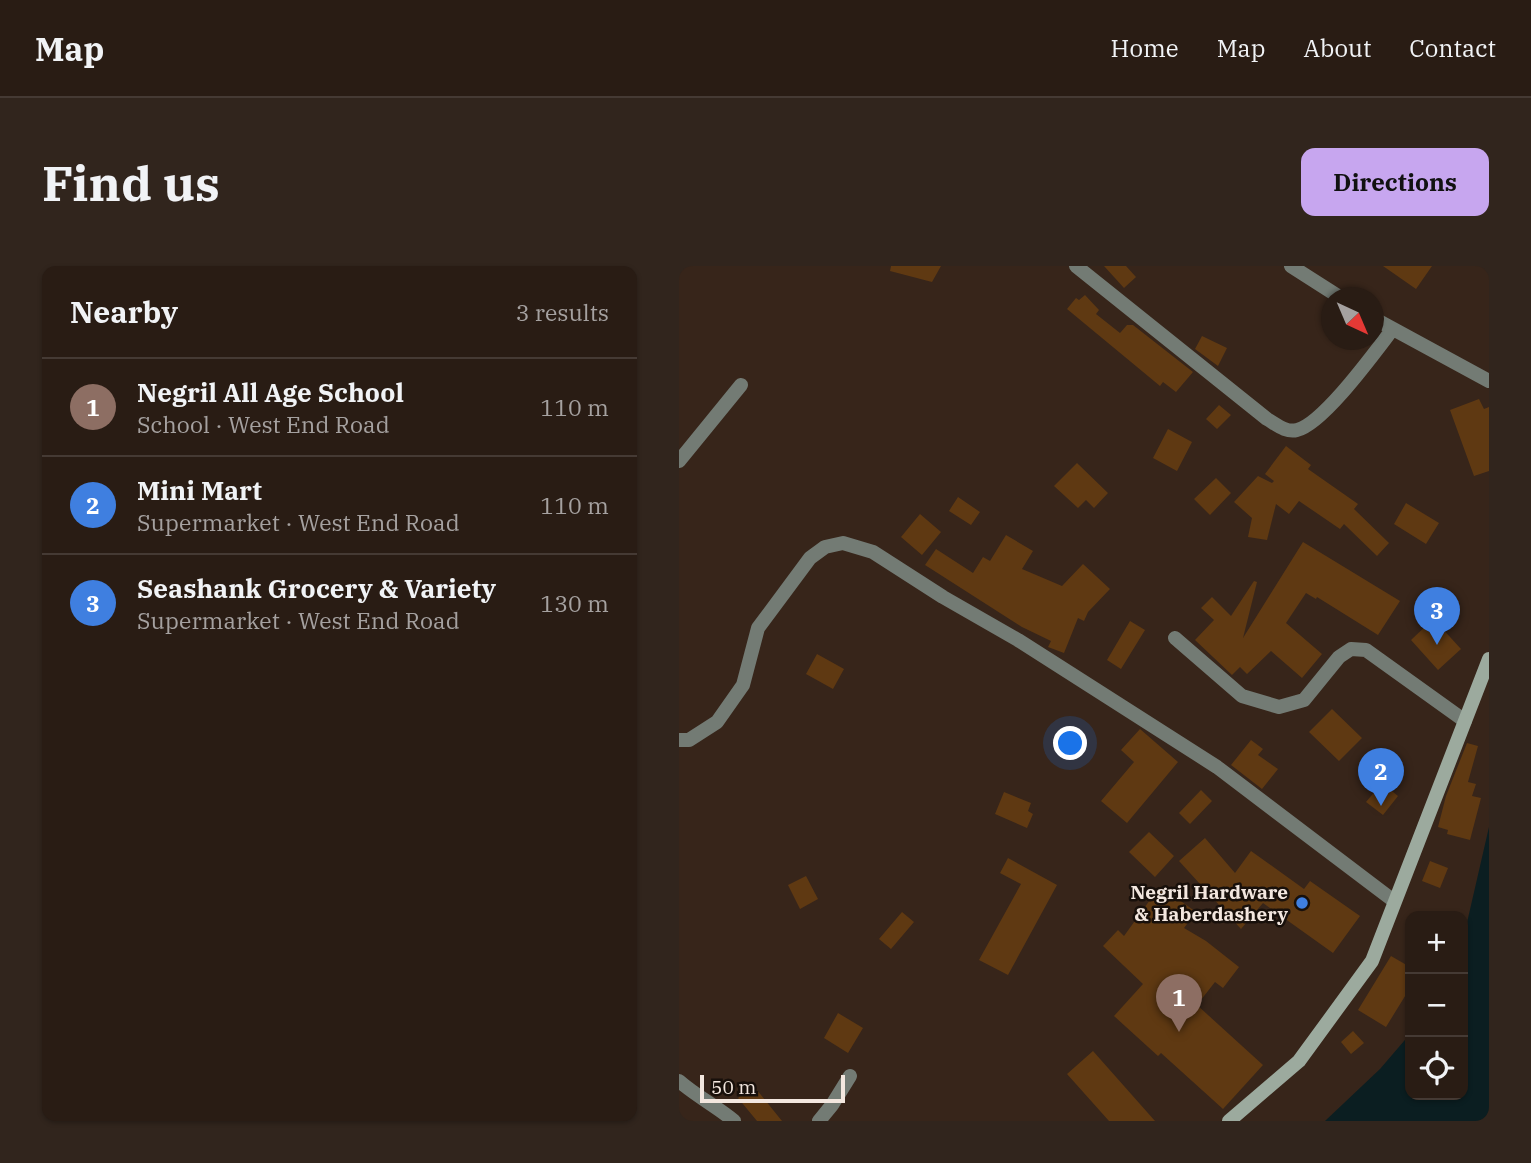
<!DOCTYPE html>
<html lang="en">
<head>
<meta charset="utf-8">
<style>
  :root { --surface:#291c14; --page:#31251d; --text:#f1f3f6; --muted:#a5a1a0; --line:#453a34; --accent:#c7a6ef }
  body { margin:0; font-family:"IBM Plex Serif",serif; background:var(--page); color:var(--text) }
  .controls { position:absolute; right:21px; bottom:21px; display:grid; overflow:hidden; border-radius:14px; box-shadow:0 2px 5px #0004 }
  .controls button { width:63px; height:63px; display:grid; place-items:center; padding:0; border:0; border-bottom:2px solid var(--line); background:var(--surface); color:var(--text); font:35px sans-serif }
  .compass { position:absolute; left:642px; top:21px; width:63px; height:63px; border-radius:50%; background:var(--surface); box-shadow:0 2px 5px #0004; rotate:136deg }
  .scale { position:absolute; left:21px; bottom:18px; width:145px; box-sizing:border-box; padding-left:7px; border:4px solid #f3e7df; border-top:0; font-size:19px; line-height:24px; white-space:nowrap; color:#f3e7df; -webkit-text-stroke:5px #18100b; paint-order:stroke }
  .you { position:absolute; left:392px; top:478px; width:24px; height:24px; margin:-18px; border:5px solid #fff; border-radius:50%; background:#1a73e8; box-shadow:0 0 0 10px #1a73e833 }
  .badge { display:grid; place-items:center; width:46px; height:46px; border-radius:50%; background:var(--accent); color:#fff; font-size:23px; font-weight:700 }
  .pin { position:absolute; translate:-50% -58px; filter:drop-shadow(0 2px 4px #0008) }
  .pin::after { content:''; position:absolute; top:37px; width:24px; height:21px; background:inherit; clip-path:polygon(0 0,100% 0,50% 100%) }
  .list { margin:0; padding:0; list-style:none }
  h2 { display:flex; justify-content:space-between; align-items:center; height:91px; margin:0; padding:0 28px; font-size:30px }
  h2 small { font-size:23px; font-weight:400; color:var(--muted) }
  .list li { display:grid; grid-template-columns:46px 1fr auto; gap:21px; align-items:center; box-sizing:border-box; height:98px; padding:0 28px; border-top:2px solid var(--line) }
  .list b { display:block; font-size:26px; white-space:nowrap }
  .list p { margin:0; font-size:23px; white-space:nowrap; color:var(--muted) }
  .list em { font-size:23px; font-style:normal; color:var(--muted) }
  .icon { flex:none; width:38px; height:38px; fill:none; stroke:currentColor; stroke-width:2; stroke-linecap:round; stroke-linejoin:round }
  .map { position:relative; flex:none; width:810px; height:855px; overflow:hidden; border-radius:14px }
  header { display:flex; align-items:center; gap:42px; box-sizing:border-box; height:98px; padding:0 35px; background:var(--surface); border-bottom:2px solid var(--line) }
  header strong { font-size:33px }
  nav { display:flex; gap:38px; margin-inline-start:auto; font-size:24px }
  .intro { display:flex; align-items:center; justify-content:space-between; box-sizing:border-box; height:168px; padding:0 42px }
  h1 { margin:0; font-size:49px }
  .button { padding:18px 32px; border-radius:14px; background:var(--accent); color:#111; font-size:24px; font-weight:700 }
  main { display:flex; gap:42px; padding:0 42px }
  aside { flex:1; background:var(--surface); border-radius:14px; box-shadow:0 2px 5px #0004 }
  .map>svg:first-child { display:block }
  .water { fill:#0b1e21 }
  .building { fill:#5f3912 }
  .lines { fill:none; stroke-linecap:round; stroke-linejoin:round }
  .minor { stroke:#737b74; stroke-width:14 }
  .secondary { stroke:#9caa9e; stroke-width:14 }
  .shop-dot { fill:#3f7fe0; stroke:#18100b; stroke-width:2.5 }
  .labels { text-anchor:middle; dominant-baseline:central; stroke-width:5; stroke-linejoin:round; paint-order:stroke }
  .poi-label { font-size:19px; font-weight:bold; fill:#f3e7df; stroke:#18100b; text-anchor:end }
</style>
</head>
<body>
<header>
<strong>Map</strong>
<nav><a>Home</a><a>Map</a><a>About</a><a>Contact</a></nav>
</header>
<div class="intro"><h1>Find us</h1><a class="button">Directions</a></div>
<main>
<aside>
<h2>Nearby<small>3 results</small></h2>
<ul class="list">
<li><span class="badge" style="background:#8d6e63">1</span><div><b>Negril All Age School</b><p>School · West End Road</p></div><em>110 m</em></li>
<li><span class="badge" style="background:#3f7fe0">2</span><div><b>Mini Mart</b><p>Supermarket · West End Road</p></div><em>110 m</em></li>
<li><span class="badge" style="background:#3f7fe0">3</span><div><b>Seashank Grocery &amp; Variety</b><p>Supermarket · West End Road</p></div><em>130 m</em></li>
</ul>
</aside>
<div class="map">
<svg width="810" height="855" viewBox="0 0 810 855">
  <rect width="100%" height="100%" fill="#37251a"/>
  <path class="water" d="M810,561V855H646L701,803L731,768V829H784V674Z"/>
  <path class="building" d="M212,0H262L253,16L211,5Z
    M425,0H447L457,11L445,22Z
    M704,0H753L737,23Z
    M406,29L420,44L417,48L441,67L448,59H454L514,106L497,126L484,116L481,120L388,43L397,32L400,34Z
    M523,70L548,82L539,100L516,83Z
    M800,133L805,143L810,141V205L795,210L771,144Z
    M540,139L552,149L538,163L527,153Z
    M489,163L513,176L498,205L474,192Z
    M607,180L632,199L629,203L679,238L675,243L710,277L698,290L665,258L661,263L620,235L610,248L597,238L588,274L569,271L573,252L555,236L579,210L593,217L595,215L586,208Z
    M398,197L429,227L415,242L407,234L399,242L375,220Z
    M537,212L552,227L531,249L515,233Z
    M279,231L301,246L292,259L270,245Z
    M727,237L760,257L747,278L715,258Z
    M241,248L262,266L243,289L222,271Z
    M327,269L354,285L343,303L383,320L404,298L431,323L409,346L405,355L399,352L385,387L369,381L372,375L343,361L246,299L257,283L294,307L304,291L311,295Z
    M624,276L721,335L699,369L638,331L637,333L627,327L607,357L643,388L623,412L592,385L568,408L561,401L553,409L516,374L535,354L522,342L533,331L552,350L575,315L578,316L564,372Z
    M451,355L466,364L442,403L428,394Z
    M752,355L761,360L782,383L759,404L732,374Z
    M138,388L165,403L154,423L127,408Z
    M653,443L683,472L660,495L630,466Z
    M461,463L499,496L448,557L422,535L455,496L442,484Z
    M572,474L584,483L579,489L599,503L583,523L552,499Z
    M788,477L799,480L789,516L797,518L793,530L802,532L791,574L768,568L769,564L759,561L767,530Z
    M703,517L719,530L704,549L687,536Z
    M522,524L533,535L511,558L500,547Z
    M325,526L352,537L349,545L354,548L348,562L316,548Z
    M470,566L495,590L476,611L450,586Z
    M526,572L556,607L572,585L625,623L631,615L681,650L654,687L584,637L562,663L500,595Z
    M329,592L378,619L329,709L300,694L342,618L321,607Z
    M751,595L769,602L761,622L743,615Z
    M127,610L139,633L121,643L109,619Z
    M481,620L517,646L505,662L527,675L560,701L544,722L536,716L518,739L584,799L544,843L482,787L479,790L435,750L464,718L424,680L439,664L445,670Z
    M223,646L235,656L212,683L200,673Z
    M712,690L731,701V722L707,761L679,744Z
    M159,747L184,762L169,787L145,772Z
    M674,765L685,777L672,788L662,776Z
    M414,785L476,855H430L388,808Z
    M74,819L103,855H78L59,832Z"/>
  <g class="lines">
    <path class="minor" d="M397,0L588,153C597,158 607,167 618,164C644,158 696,86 713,64
      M612,0L662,32
      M694,52L810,115
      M0,195L62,119
      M496,372L563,430L600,441L625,434L660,391L672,383L687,384L786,455
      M0,474H10L38,456L64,419L79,362L131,292L146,281L164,277L194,286L264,331L339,374L538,501L715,635
      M0,815C17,830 37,840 55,855
      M140,855L153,839L171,810"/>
    <path class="secondary" d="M550,855L620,795L693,695L810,393"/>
  </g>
  <circle class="shop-dot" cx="623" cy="637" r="7"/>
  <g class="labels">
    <g class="poi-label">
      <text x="609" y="626">Negril Hardware<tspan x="609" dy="22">&amp; Haberdashery</tspan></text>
    </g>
  </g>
</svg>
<div class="controls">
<button>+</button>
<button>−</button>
<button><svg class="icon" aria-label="locate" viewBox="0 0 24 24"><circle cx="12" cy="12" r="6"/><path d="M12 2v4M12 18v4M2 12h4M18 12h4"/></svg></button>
</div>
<svg class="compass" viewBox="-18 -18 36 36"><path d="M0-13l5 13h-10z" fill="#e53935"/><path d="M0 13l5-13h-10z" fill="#a5a1a0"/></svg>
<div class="scale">50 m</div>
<div class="you"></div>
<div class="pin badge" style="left:500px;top:766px;background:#8d6e63">1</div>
<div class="pin badge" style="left:702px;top:540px;background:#3f7fe0">2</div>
<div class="pin badge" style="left:758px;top:379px;background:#3f7fe0">3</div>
</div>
</main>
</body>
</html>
